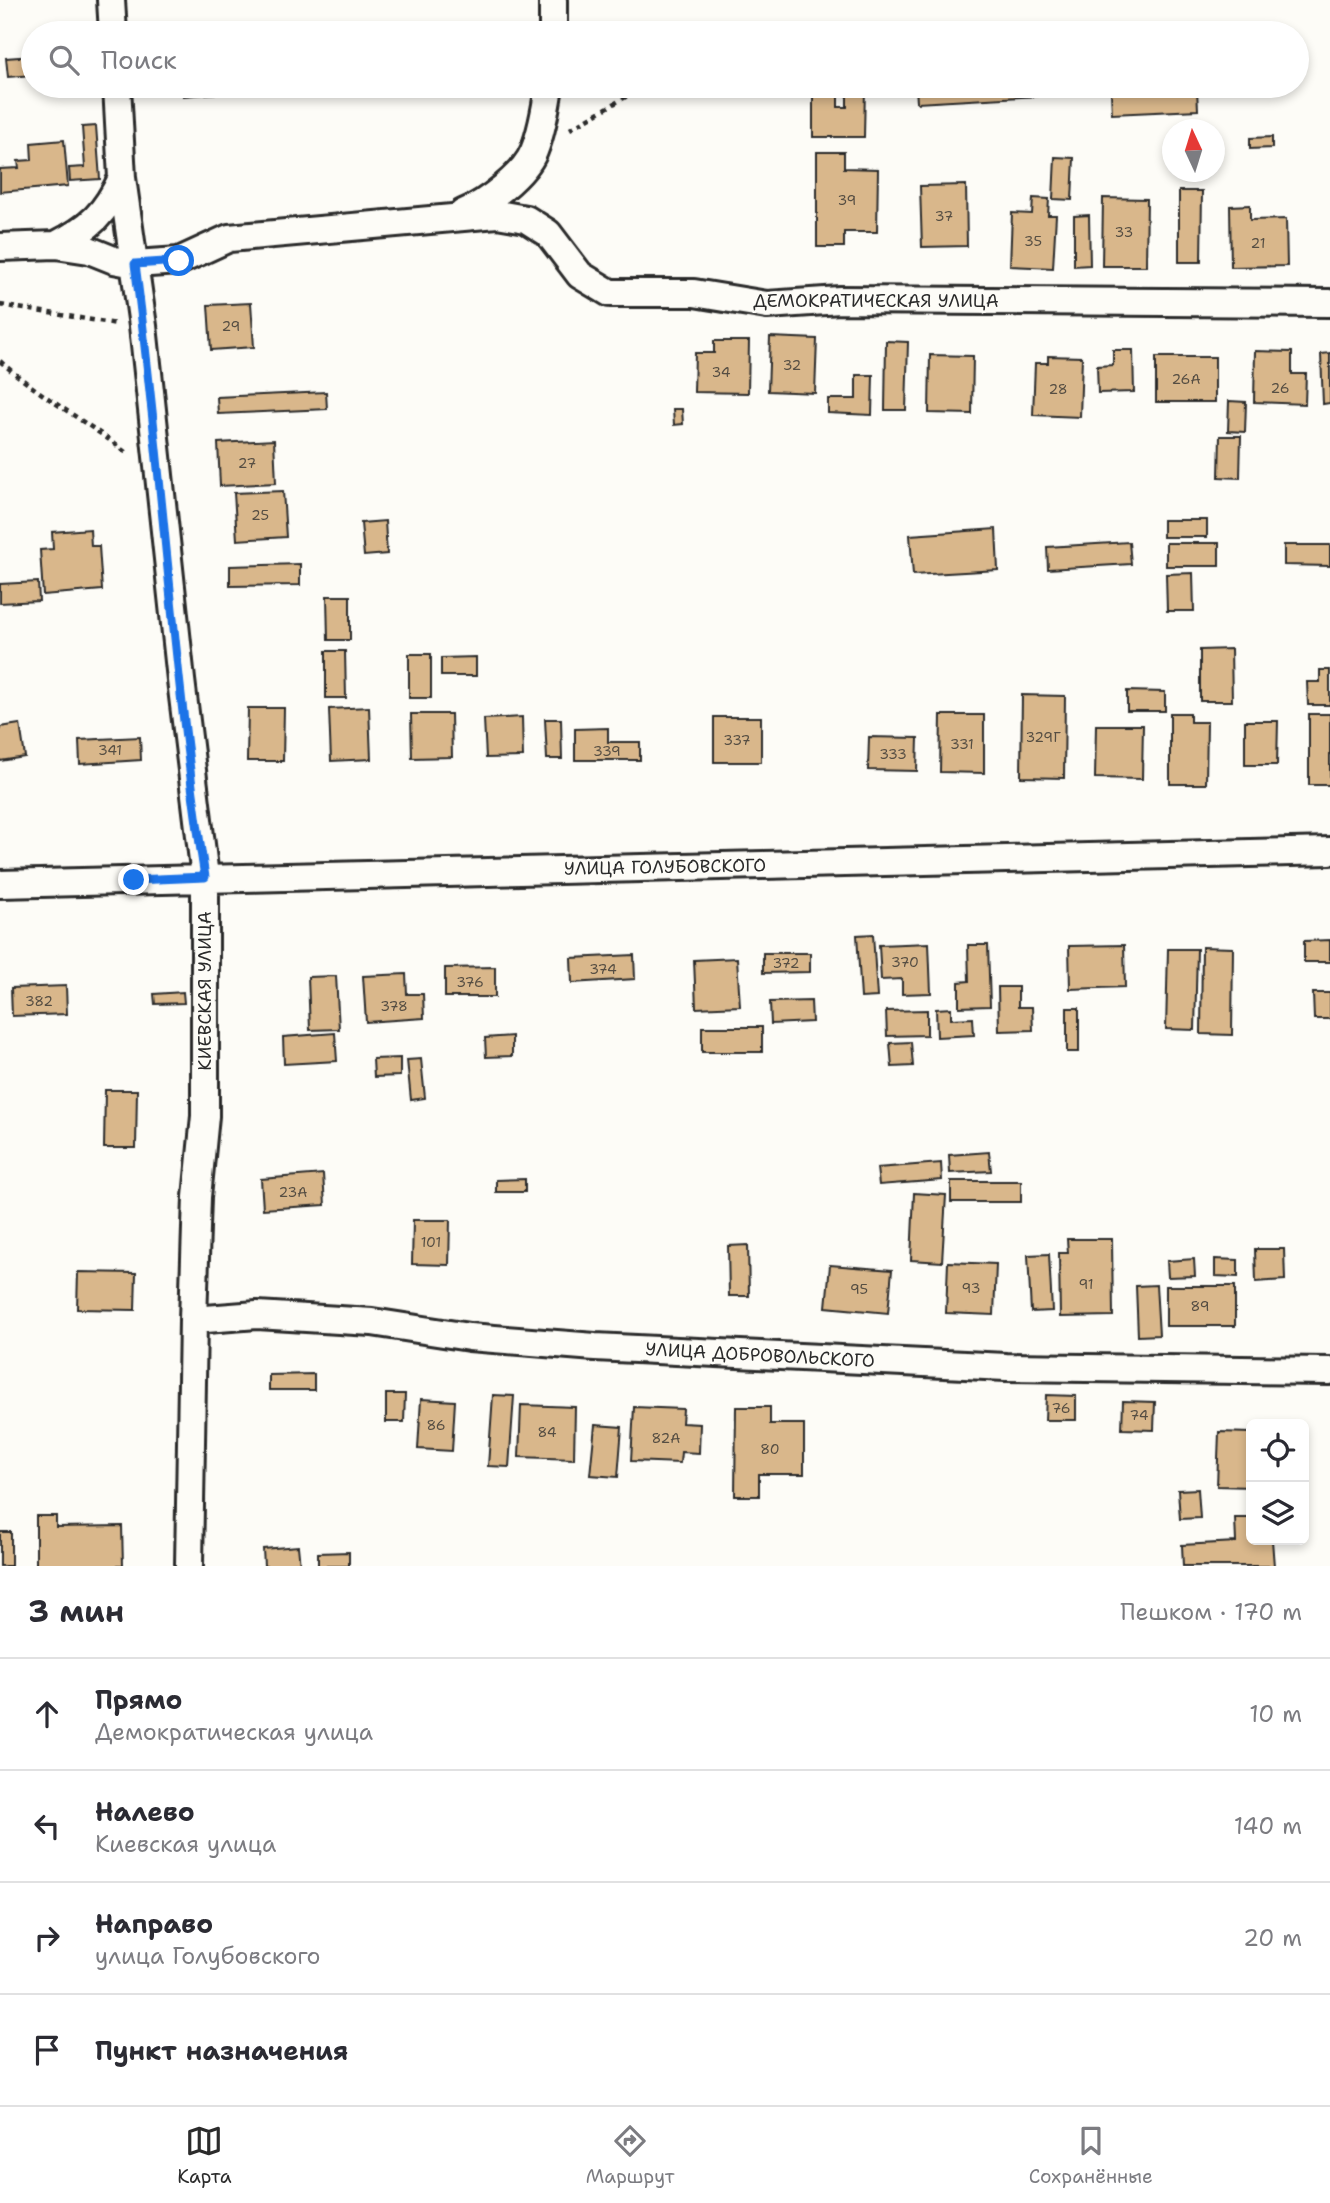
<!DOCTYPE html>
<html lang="ru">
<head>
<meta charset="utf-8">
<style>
  :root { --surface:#fff; --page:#f2f2f3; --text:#2b2b33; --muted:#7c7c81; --line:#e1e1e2; --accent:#2b2b2b }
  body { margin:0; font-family:"Shantell Sans",sans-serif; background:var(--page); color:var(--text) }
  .controls { position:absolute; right:21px; bottom:21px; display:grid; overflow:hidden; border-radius:10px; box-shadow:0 4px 10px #0003 }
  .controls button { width:63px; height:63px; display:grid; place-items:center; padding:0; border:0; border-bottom:2px solid var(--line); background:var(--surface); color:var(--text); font:35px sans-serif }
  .compass { position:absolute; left:1162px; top:119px; width:63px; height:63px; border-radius:50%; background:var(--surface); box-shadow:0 4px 10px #0003; rotate:356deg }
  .stop { position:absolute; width:21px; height:21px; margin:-16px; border:5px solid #1a73e8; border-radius:50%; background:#fff }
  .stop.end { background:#1a73e8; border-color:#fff; box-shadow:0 2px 7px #0008 }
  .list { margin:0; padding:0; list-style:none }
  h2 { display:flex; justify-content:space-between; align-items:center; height:91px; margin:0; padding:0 28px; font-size:30px }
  h2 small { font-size:23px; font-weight:400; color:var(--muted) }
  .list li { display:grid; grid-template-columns:46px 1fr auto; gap:21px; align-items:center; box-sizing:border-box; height:112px; padding:0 28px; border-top:2px solid var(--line) }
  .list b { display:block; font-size:26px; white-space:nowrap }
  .list p { margin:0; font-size:23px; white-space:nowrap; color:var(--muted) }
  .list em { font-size:23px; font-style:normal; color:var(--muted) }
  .icon { flex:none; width:38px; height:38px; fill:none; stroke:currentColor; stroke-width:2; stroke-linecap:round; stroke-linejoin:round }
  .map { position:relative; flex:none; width:1330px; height:1566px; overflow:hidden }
  .search { position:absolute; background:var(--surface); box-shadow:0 4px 10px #0003; left:21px; right:21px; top:21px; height:77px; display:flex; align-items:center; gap:18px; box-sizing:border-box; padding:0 24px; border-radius:38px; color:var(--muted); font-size:26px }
  .sheet { height:539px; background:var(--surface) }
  nav { display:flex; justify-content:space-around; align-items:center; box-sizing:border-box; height:98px; border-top:2px solid var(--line); background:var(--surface); font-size:19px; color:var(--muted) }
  nav a { display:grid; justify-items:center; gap:4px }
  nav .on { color:var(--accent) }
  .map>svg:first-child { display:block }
  .building { fill:#d9b78b; stroke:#2b2b2b; stroke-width:2 }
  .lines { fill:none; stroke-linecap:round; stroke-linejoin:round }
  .minor-casing { stroke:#2b2b2b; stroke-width:32 }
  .path { stroke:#2b2b2b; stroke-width:4.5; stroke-dasharray:5 5; stroke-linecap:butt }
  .minor { stroke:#fdfcf7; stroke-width:26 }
  .route { stroke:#1a73e8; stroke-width:9 }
  .labels { text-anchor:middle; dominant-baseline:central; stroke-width:5; stroke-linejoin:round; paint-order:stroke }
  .number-label { font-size:14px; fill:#564e43 }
  .street-label { font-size:18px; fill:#2b2b2b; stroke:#fdfcf7 }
</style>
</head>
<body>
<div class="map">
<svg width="1330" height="1566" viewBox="0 0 1330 1566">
  <rect width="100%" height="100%" fill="#fdfcf7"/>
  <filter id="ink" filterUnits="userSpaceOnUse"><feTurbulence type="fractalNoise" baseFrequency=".0143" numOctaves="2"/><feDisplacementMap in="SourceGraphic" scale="14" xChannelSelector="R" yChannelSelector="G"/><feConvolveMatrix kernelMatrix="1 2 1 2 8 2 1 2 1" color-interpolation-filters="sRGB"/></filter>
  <g filter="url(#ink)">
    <path class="building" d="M33,56V75L8,77L6,58Z
      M182,86H241L242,91L183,96Z
      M813,86H838V107H847V86H865L864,137H813Z
      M916,86H1038V96L917,103Z
      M1197,89L1198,110L1112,114L1111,93Z
      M96,126L100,179L70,181L69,168L85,167L82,127Z
      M1272,137V148L1250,149V138Z
      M64,140L68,186L0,192V169L19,168L18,161L32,160L31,143Z
      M817,152H844V168L878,169L877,232H844V247H817Z
      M1055,157L1074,158L1072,200L1053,199Z
      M966,185L967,246L922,247L920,186Z
      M1179,191H1202L1201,262H1179Z
      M1033,198L1049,199L1048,215H1056L1053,268L1010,266L1012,213L1032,214Z
      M1103,198L1147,199L1146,266H1102Z
      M1250,205V220L1286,219L1287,266L1231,267L1230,206Z
      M1089,215L1090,265L1074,266V216Z
      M251,303L254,347L211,350L208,305Z
      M770,337L817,339L815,393L768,391Z
      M714,341H749L748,393L694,392L695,353H714Z
      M886,341L908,342L906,410H885Z
      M1113,350H1133L1134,392L1098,393L1097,366L1113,365Z
      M1255,351L1292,352V374H1306L1305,404L1254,402Z
      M1330,353V403L1323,404L1321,354Z
      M930,355L973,356L972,414L929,413Z
      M1048,356L1082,357L1080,417L1033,415L1035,363H1048Z
      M1156,357H1215V402H1156Z
      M856,375H873L872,415L828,413V399H856Z
      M326,392L327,409L218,414L217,397Z
      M1229,401L1246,402L1245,432L1228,431Z
      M673,409H682L683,424L674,425Z
      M1220,436H1241L1240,478L1219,477Z
      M274,440L276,483L220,486L218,443Z
      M283,491L286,537L237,540L234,493Z
      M1163,520H1207V537H1163Z
      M385,521L387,554L364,556L361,523Z
      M90,529L91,546H99L102,590L43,595L40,550L53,549L52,532Z
      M996,529L998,570L913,575L910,535Z
      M1129,542L1131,564L1048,569L1047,547Z
      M1166,543H1219V566H1166Z
      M1284,545H1330V566L1284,565Z
      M300,564V585L230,586V566Z
      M1193,573L1194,611H1167L1166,574Z
      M38,582L39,601L0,603V584Z
      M327,596H350V640H328Z
      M1231,649L1232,701H1200V650Z
      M326,651H345L346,698H326Z
      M409,654H431V698H409Z
      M476,657V676H441V658Z
      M1320,670H1330V705H1308L1307,682H1320Z
      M1127,691L1165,692V711H1127Z
      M1022,695L1065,696L1064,778L1021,777Z
      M369,707L371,759L331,761L329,709Z
      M248,708H284L283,761H247Z
      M1170,713H1190V722H1207L1206,784H1170Z
      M411,714H451L452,757L412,758Z
      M1309,714H1330V785H1309Z
      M941,715H984V773L940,772Z
      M522,717L523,757L486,758L484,719Z
      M714,717H761V762H714Z
      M545,719H561L562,759H547Z
      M1245,721H1278L1277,765H1245Z
      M20,724L25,757L0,761V727Z
      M1096,725H1143L1142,779L1095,778Z
      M608,728V742H640V760H575V729Z
      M140,737L141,760L80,764L79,740Z
      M869,737L918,738L917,771L868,770Z
      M873,934L877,997L861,998L857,935Z
      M1330,940V962H1304V941Z
      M929,943L931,993L902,994V979L881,980L879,945Z
      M968,945H988L990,1006L959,1007V982L969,981Z
      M1124,945L1125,987L1070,989L1069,946Z
      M1202,947L1233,948L1232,1035L1201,1034Z
      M1168,949H1197L1195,1030L1166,1029Z
      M763,953H810V972L763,973Z
      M634,955L635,979L572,983L571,958Z
      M737,958L740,1006L696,1008L694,960Z
      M495,967V997H445V968Z
      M406,974L407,994H423L424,1018L366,1022L363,976Z
      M336,976L339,1029L310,1030L308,977Z
      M66,986L67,1014L12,1016L11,988Z
      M998,987H1018V1007H1032L1033,1030L999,1031Z
      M183,992L184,1003L155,1004L154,994Z
      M1313,993H1330V1019H1314Z
      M811,1001L812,1022L771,1024L770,1002Z
      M951,1008V1019L973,1018L974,1035L937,1037L936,1009Z
      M1067,1008H1079V1052H1067Z
      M927,1010V1035L887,1036L886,1011Z
      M702,1027H762V1052H702Z
      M335,1033L337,1061L284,1064L283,1037Z
      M512,1036V1056L486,1057L485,1038Z
      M911,1042L913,1066L892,1067L890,1043Z
      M400,1058V1076L374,1077L373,1059Z
      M421,1059L425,1098L411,1100L407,1060Z
      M105,1090H137L136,1148H104Z
      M989,1152L991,1171L950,1173L949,1155Z
      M941,1163L942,1180L879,1185L877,1168Z
      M323,1174L325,1205L263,1209L261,1179Z
      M525,1179V1192H496V1180Z
      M951,1181H1021V1202H951Z
      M914,1193L946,1195L942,1262L911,1260Z
      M413,1220H450L449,1265L412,1264Z
      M1067,1239H1112L1113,1316L1060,1317L1059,1253H1068Z
      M748,1245L749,1296H729L728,1246Z
      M1255,1249H1284L1285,1280L1256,1282Z
      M1049,1254L1052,1311L1031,1312L1028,1255Z
      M1194,1259L1195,1276L1168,1277L1167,1261Z
      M1215,1259L1238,1260V1277L1215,1276Z
      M948,1262L996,1264L994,1315L946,1313Z
      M830,1265L892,1270L888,1313L826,1307Z
      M78,1272L136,1273L135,1310L77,1309Z
      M1156,1285L1159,1335L1138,1336L1136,1286Z
      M1166,1286H1235V1326H1166Z
      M314,1374V1390H269V1375Z
      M386,1394H405L404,1422H386Z
      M493,1395L514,1396L509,1467L488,1466Z
      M1046,1395L1076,1396V1420H1045Z
      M421,1399L455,1401L452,1451L418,1449Z
      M1123,1401L1155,1402L1154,1430L1122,1429Z
      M521,1405L575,1407L574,1459L519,1457Z
      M634,1407L683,1409L682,1423L700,1424L699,1453L681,1452L680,1463L631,1461Z
      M736,1407H770V1424H804V1474H759V1496H735Z
      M595,1425L622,1427L618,1477L590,1475Z
      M1219,1432L1251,1433V1487L1217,1486Z
      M1198,1489L1200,1518L1180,1519L1178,1490Z
      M36,1516H56V1527L122,1526L123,1566H36Z
      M1235,1518H1251V1540H1272L1274,1566H1183L1182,1545L1236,1542Z
      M0,1532H11V1566H0Z
      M298,1546L300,1566H264L263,1549Z
      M349,1552V1566H318V1553Z"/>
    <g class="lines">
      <defs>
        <path id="minor" d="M111,0L113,33
          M553,0V33
          M117,86L122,178L143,326L181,680L205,877V1116L197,1197L193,1320L189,1566
          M463,213C486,204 525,174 534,151C542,131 546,107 549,86
          M56,245C91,227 105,214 122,178
          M0,247L56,245L89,250L114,260L135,264L179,261L229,238L497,214L526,219L548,233L580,275L610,293H694L767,305L840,300L1330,303
          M0,884L1330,851
          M193,1320L257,1315L372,1322L469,1337L595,1347L1006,1367L1330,1371"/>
      </defs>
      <use href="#minor" class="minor-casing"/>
      <path class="path" d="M570,129L645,86
        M0,305L117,324
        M0,361C40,397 87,421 129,455"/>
      <use href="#minor" class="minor"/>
    </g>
  </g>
  <g class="lines" filter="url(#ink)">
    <path class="route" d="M134,880L205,877C173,674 162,468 135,264L179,261"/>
  </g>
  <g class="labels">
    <g class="number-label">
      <text x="847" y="200">39</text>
      <text x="944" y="216">37</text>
      <text x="1124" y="232">33</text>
      <text x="1033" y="241">35</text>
      <text x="1258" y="243">21</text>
      <text x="231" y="326">29</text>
      <text x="792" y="365">32</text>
      <text x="721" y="372">34</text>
      <text x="1186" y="379">26А</text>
      <text x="1280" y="388">26</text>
      <text x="1058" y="389">28</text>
      <text x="247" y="463">27</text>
      <text x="260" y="515">25</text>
      <text x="1043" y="737">329Г</text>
      <text x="737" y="740">337</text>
      <text x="962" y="744">331</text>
      <text x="110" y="750">341</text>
      <text x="607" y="751">339</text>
      <text x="893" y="754">333</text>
      <text x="905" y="962">370</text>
      <text x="786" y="963">372</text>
      <text x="603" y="969">374</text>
      <text x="470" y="982">376</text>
      <text x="39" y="1001">382</text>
      <text x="394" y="1006">378</text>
      <text x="293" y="1192">23А</text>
      <text x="431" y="1242">101</text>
      <text x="1086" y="1284">91</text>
      <text x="971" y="1288">93</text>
      <text x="859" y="1289">95</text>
      <text x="1200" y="1306">89</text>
      <text x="1061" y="1408">76</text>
      <text x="1139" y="1415">74</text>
      <text x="436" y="1425">86</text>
      <text x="547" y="1432">84</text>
      <text x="666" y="1438">82А</text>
      <text x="770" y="1449">80</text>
    </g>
    <g class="street-label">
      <text x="876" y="301">ДЕМОКРАТИЧЕСКАЯ УЛИЦА</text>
      <text transform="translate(665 867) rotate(-1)">УЛИЦА ГОЛУБОВСКОГО</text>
      <text transform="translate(205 991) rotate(-90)">КИЕВСКАЯ УЛИЦА</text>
      <text transform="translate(760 1355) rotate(3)">УЛИЦА ДОБРОВОЛЬСКОГО</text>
    </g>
  </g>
</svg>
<div class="controls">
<button><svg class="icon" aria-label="locate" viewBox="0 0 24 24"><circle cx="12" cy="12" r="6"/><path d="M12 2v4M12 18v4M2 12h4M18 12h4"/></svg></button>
<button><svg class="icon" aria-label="layers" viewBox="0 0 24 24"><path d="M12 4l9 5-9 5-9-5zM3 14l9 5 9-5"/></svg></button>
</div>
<svg class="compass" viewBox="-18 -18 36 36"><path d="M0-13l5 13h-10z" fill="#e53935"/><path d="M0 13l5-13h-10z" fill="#7c7c81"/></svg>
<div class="stop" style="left:179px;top:261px"></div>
<div class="stop end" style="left:134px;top:880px"></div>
<div class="search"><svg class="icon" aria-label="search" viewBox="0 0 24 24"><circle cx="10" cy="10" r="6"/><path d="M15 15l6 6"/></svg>Поиск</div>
</div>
<section class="sheet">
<h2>3 мин<small>Пешком · 170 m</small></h2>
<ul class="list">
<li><svg class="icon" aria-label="ahead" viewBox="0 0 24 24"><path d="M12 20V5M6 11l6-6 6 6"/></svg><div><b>Прямо</b><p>Демократическая улица</p></div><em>10 m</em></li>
<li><svg class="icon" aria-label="left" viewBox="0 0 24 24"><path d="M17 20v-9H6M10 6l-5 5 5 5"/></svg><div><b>Налево</b><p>Киевская улица</p></div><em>140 m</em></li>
<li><svg class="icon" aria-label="right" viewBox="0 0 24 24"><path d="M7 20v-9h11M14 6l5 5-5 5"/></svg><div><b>Направо</b><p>улица Голубовского</p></div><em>20 m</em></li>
<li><svg class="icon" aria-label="arrive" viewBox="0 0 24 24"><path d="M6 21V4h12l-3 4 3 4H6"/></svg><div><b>Пункт назначения</b></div></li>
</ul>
</section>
<nav>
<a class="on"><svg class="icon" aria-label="map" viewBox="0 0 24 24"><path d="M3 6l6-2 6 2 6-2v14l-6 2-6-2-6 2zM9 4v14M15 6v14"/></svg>Карта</a>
<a><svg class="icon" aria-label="directions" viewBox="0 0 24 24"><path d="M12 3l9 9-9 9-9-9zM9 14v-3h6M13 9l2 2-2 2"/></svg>Маршрут</a>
<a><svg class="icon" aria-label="saved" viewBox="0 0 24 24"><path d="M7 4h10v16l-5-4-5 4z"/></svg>Сохранённые</a>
</nav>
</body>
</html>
